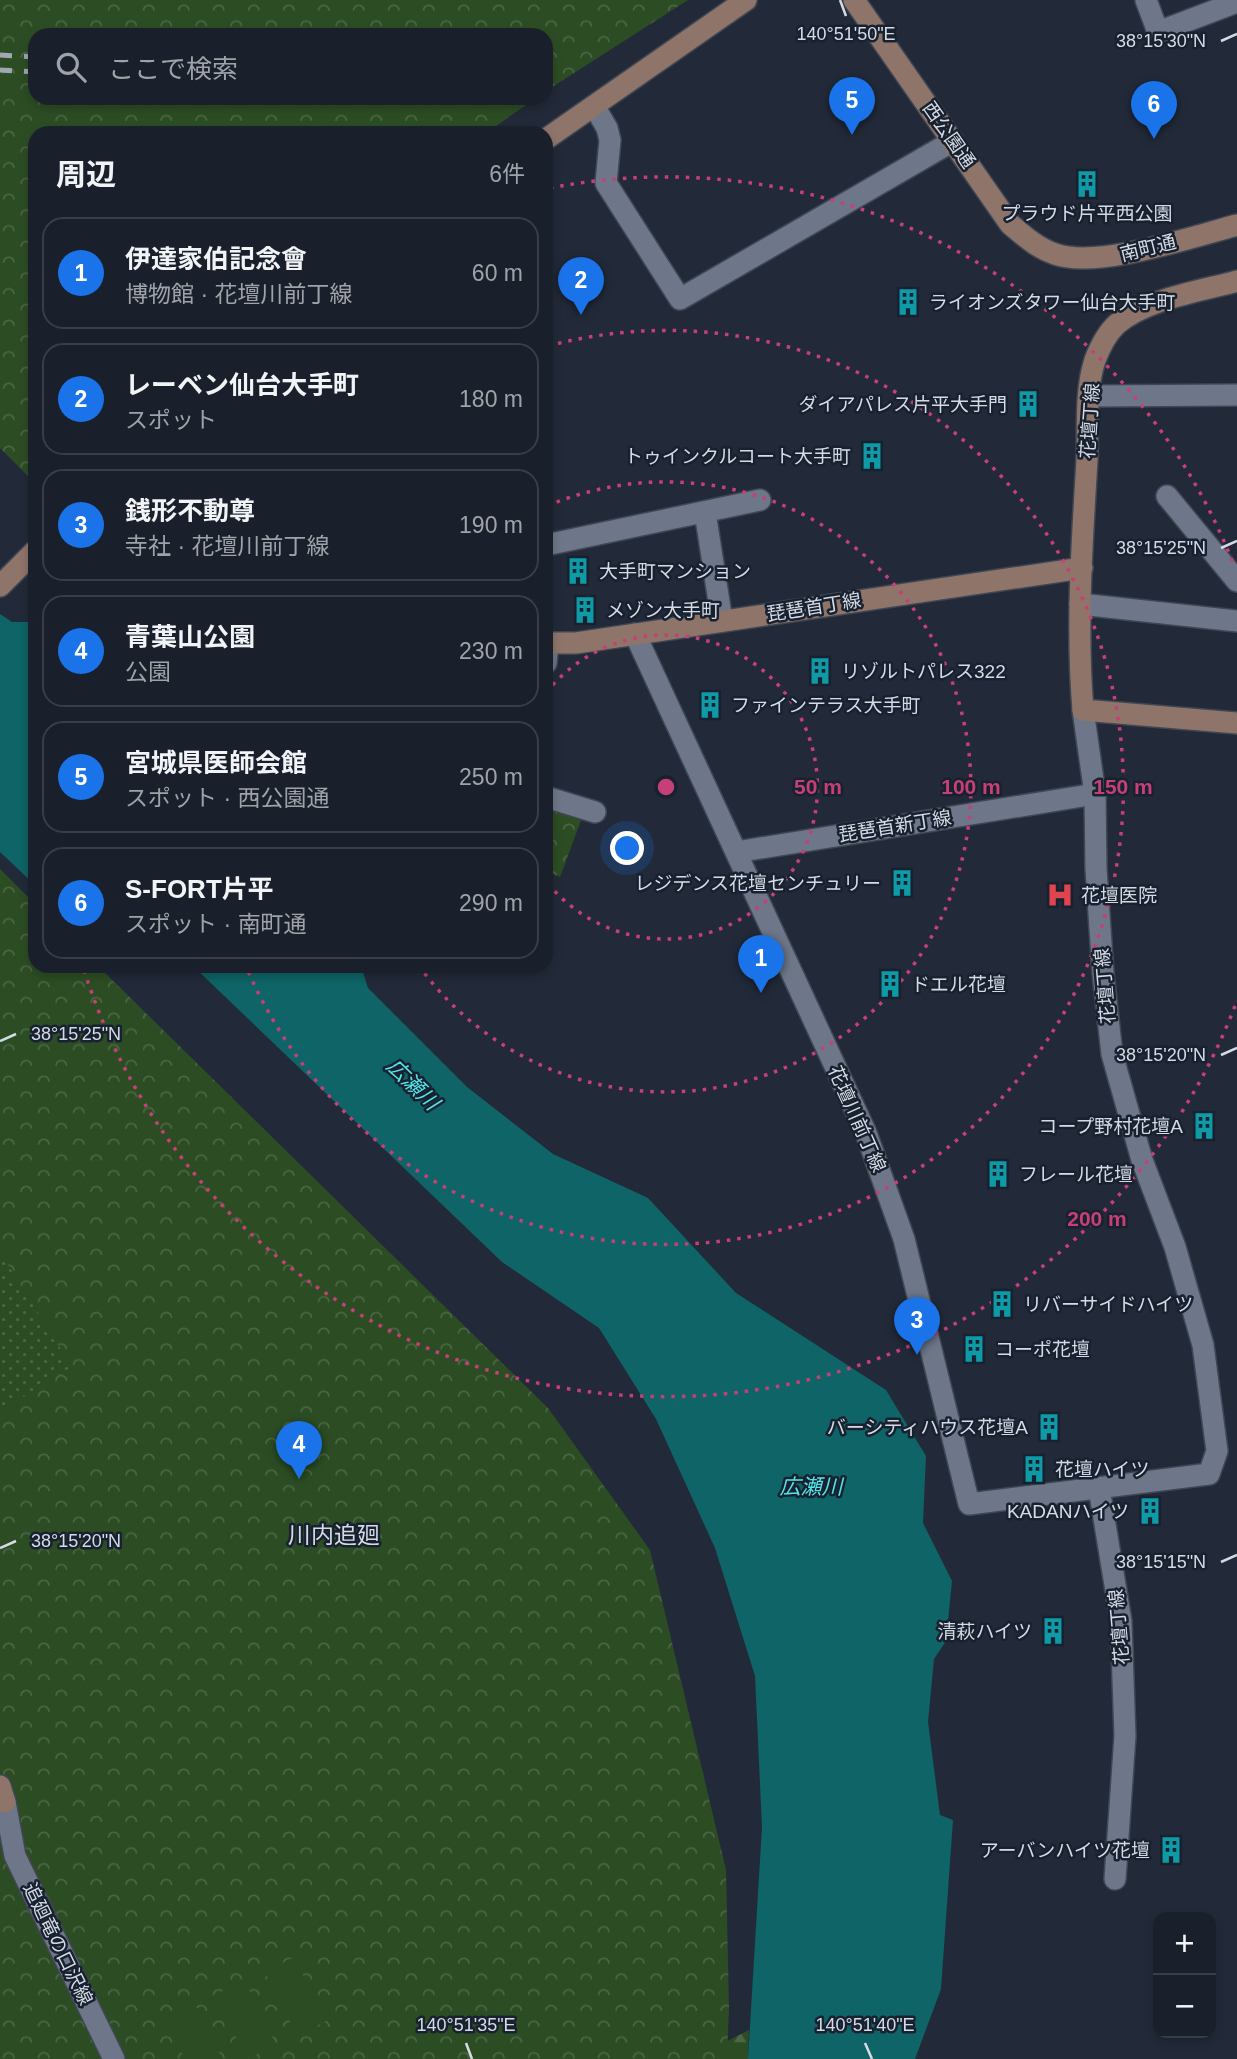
<!DOCTYPE html>
<html lang="ja">
<head>
<meta charset="utf-8">
<style>
  :root { --surface:#1a202b; --page:#232833; --text:#f1f3f6; --muted:#9fa3a9; --line:#383e47; --accent:#1a73e8 }
  body { margin:0; font-family:Arial,"Noto Sans JP",sans-serif; background:var(--page); color:var(--text) }
  .controls { position:absolute; right:21px; bottom:21px; display:grid; overflow:hidden; border-radius:14px; box-shadow:0 4px 10px #0003 }
  .controls button { width:63px; height:63px; display:grid; place-items:center; padding:0; border:0; border-bottom:2px solid var(--line); background:var(--surface); color:var(--text); font:35px sans-serif }
  .you { position:absolute; left:628px; top:849px; width:24px; height:24px; margin:-18px; border:5px solid #fff; border-radius:50%; background:#1a73e8; box-shadow:0 0 0 10px #1a73e833 }
  .badge { display:grid; place-items:center; width:46px; height:46px; border-radius:50%; background:var(--accent); color:#fff; font-size:23px; font-weight:700 }
  .pin { position:absolute; translate:-50% -58px; filter:drop-shadow(0 2px 4px #0008) }
  .pin::after { content:''; position:absolute; top:37px; width:24px; height:21px; background:inherit; clip-path:polygon(0 0,100% 0,50% 100%) }
  .list { margin:0; padding:0; list-style:none }
  h2 { display:flex; justify-content:space-between; align-items:center; height:91px; margin:0; padding:0 28px; font-size:30px }
  h2 small { font-size:23px; font-weight:400; color:var(--muted) }
  .list li { display:grid; grid-template-columns:46px 1fr auto; gap:21px; align-items:center; box-sizing:border-box; height:112px; margin:0 14px 14px; padding:0 14px; border:2px solid var(--line); border-radius:21px }
  .list b { display:block; font-size:26px; white-space:nowrap }
  .list p { margin:0; font-size:23px; white-space:nowrap; color:var(--muted) }
  .list em { font-size:23px; font-style:normal; color:var(--muted) }
  .icon { flex:none; width:38px; height:38px; fill:none; stroke:currentColor; stroke-width:2; stroke-linecap:round; stroke-linejoin:round }
  .map { position:relative; flex:none; width:1237px; height:2059px; overflow:hidden }
  .search { position:absolute; background:var(--surface); box-shadow:0 4px 10px #0003; left:28px; top:28px; width:525px; height:77px; display:flex; align-items:center; gap:18px; box-sizing:border-box; padding:0 24px; border-radius:21px; color:var(--muted); font-size:26px }
  .panel { position:absolute; background:var(--surface); box-shadow:0 4px 10px #0003; left:28px; top:126px; width:525px; height:847px; border-radius:21px }
  .map>svg:first-child { display:block }
  .forest { fill:url(#forest-firs) }
  .park { fill:url(#park-crowns) }
  .garden { fill:url(#garden-dots) }
  .pitch { fill:#2c4d24 }
  .water { fill:#0e6466 }
  .lines { fill:none; stroke-linecap:round; stroke-linejoin:round }
  .street-casing { stroke:#404753; stroke-width:24 }
  .secondary-casing { stroke:#404753; stroke-width:24 }
  .street { stroke:#6d7789; stroke-width:21 }
  .secondary { stroke:#8f746a; stroke-width:21 }
  .rail { stroke:#a1a8b3; stroke-width:5; stroke-dasharray:12 12; stroke-linecap:butt }
  .ticks { fill:none; stroke:#d5dbe5; stroke-width:2.5 }
  .ring { fill:none; stroke:#c63f77; stroke-width:3.5; stroke-dasharray:3.5 7 }
  .labels { text-anchor:middle; dominant-baseline:central; stroke-width:5; stroke-linejoin:round; paint-order:stroke }
  .street-label { font-size:19px; fill:#d5dbe5; stroke:#18212f }
  .poi-label { font-size:19px; fill:#d5dbe5; stroke:#18212f; text-anchor:start }
  .water-label { font-size:21px; font-style:italic; fill:#51e4e7; stroke:#18212f }
  .quarter-label { font-size:23px; fill:#d5dbe5; stroke:#18212f }
  .ticks-label { font-size:18px; text-anchor:middle; fill:#d5dbe5; stroke:#18212f; stroke-width:5; stroke-linejoin:round; paint-order:stroke }
  .centre { fill:#c63f77; stroke:#18212f; stroke-width:3.5 }
  .ring-label { font-size:21px; text-anchor:middle; font-weight:bold; fill:#c63f77; stroke:#18212f; stroke-width:5; stroke-linejoin:round; paint-order:stroke }
</style>
</head>
<body>
<div class="map">
<svg width="1237" height="2059" viewBox="0 0 1237 2059">
  <defs>
    <pattern id="forest-firs" width="22" height="20" patternUnits="userSpaceOnUse" patternTransform="scale(1.75)"><rect width="22" height="20" fill="#2c4d24"/><path d="M5 1l3.5 6h-7zM16 11l3.5 6h-7z" fill="#4a6644"/></pattern>
    <pattern id="park-crowns" width="20" height="18" patternUnits="userSpaceOnUse" patternTransform="scale(1.75)"><rect width="20" height="18" fill="#2c4d24"/><path d="M2 6a3 3 0 1 1 6 0M12 15a3 3 0 1 1 6 0" fill="none" stroke="#4a6644"/></pattern>
    <pattern id="garden-dots" width="8" height="8" patternUnits="userSpaceOnUse" patternTransform="scale(1.75)"><rect width="8" height="8" fill="#2c4d24"/><path d="M2 2h.1M6 6h.1" fill="none" stroke="#4a6644" stroke-width="1.8" stroke-linecap="round"/></pattern>
  </defs>
  <rect width="100%" height="100%" fill="#222a39"/>
  <path class="forest" d="M749,2030L748,2059H692Z"/>
  <path class="park" d="M0,0H688L546,91V35H35V98H536L486,133H35V483L0,448Z
    M546,805L583,815L560,877L546,871Z
    M0,869L35,904V966H98L548,1408L650,1550L726,1870L729,2008L727,2059H0Z"/>
  <path class="garden" d="M0,1252L72,1367L0,1411Z"/>
  <path class="pitch" d="M294,1957L326,2021L297,2036L265,1972Z
    M244,1980L276,2045L247,2059L215,1995Z
    M195,2004L222,2059H185L165,2019Z"/>
  <path class="water" d="M0,614L12,622H35V885L0,852Z
    M193,966H361L368,988L467,1087L553,1154L648,1198L736,1293L886,1390L926,1456L923,1523L952,1581L946,1641L934,1659L928,1722L940,1815L953,1820L941,1989L915,2059H748L762,1827L755,1676L715,1548L656,1419L599,1328L502,1262Z"/>
  <g class="lines">
    <defs>
      <path id="street" d="M1146,0L1158,32L1237,2
        M594,106L607,128L610,140L606,183L680,299L953,141
        M1090,396L1237,395
        M1167,496L1237,581
        M705,512L722,621
        M546,545L760,500
        M1080,604L1237,621
        M635,634L866,1133L904,1239L969,1504L1209,1474L1217,1451L1203,1345L1175,1247L1142,1160L1112,1054L1103,973L1096,869L1095,794L1083,710
        M546,663L548,644
        M546,797L595,812
        M736,852L1095,794
        M1099,1488L1121,1621L1125,1736L1115,1879
        M5,1802L15,1856L114,2059"/>
      <path id="secondary" d="M854,0L1010,224C1024,236 1037,248 1055,254C1097,269 1192,237 1237,225
        M546,139L746,0
        M1237,281C1201,291 1146,299 1117,324C1107,333 1100,347 1095,360C1085,390 1088,428 1087,460C1082,543 1076,627 1083,710L1237,723
        M0,586L35,551
        M546,643H576L1082,568
        M0,1786L5,1802"/>
    </defs>
    <use href="#street" class="street-casing"/>
    <use href="#secondary" class="secondary-casing"/>
    <use href="#street" class="street"/>
    <use href="#secondary" class="secondary"/>
    <path class="rail" d="M0,55L35,57
      M0,70L35,72"/>
  </g>
  <path class="ticks" d="M840,0L846,16M1221,41L1237,34M1221,548L1237,541M0,1041L16,1034M1221,1055L1237,1048M0,1548L16,1541M1221,1562L1237,1555M466,2043L472,2059M865,2043L872,2059"/>
  <g class="ring">
    <path d="M546 693A152 152 0 1 1 546 881"/>
    <path d="M547 506A305 305 0 1 1 419 966"/>
    <path d="M548 346A457 457 0 1 1 247 969"/>
    <path d="M1235 1006A610 610 0 0 1 84 970M550 188A610 610 0 0 1 1235 568"/>
  </g>
  <defs>
    <symbol id="building-bare" viewBox="-9 -9 18 18"><path d="M-4-6H4V6H1V3H-1V6H-4ZM-2.5-4.3h1.7v1.8h-1.7ZM.8-4.3h1.7v1.8H.8ZM-2.5-1h1.7V.8h-1.7ZM.8-1h1.7V.8H.8Z" fill="#0f9aa8" stroke="#18212f" stroke-width="2.5" paint-order="stroke"/></symbol>
    <symbol id="hospital-bare" viewBox="-9 -9 18 18"><path d="M-5-5h3v3.5h4V-5h3V5h-3V1.5h-4V5h-3Z" fill="#e0444e" stroke="#18212f" stroke-width="2.5" paint-order="stroke"/></symbol>
  </defs>
  <g fill-rule="evenodd">
    <use href="#building-bare" x="1068" y="165" width="38" height="38"/>
    <use href="#building-bare" x="889" y="283" width="38" height="38"/>
    <use href="#building-bare" x="1009" y="385" width="38" height="38"/>
    <use href="#building-bare" x="853" y="437" width="38" height="38"/>
    <use href="#building-bare" x="559" y="552" width="38" height="38"/>
    <use href="#building-bare" x="566" y="591" width="38" height="38"/>
    <use href="#building-bare" x="801" y="652" width="38" height="38"/>
    <use href="#building-bare" x="691" y="686" width="38" height="38"/>
    <use href="#building-bare" x="883" y="864" width="38" height="38"/>
    <use href="#hospital-bare" x="1041" y="876" width="38" height="38"/>
    <use href="#building-bare" x="871" y="965" width="38" height="38"/>
    <use href="#building-bare" x="1185" y="1107" width="38" height="38"/>
    <use href="#building-bare" x="979" y="1155" width="38" height="38"/>
    <use href="#building-bare" x="983" y="1285" width="38" height="38"/>
    <use href="#building-bare" x="955" y="1330" width="38" height="38"/>
    <use href="#building-bare" x="1030" y="1408" width="38" height="38"/>
    <use href="#building-bare" x="1015" y="1450" width="38" height="38"/>
    <use href="#building-bare" x="1131" y="1492" width="38" height="38"/>
    <use href="#building-bare" x="1034" y="1612" width="38" height="38"/>
    <use href="#building-bare" x="1152" y="1831" width="38" height="38"/>
  </g>
  <g class="labels">
    <g class="street-label">
      <text transform="translate(949 135) rotate(55)">西公園通</text>
      <text transform="translate(1148 248) rotate(-14)">南町通</text>
      <text transform="translate(1090 421) rotate(-86)">花壇丁線</text>
      <text transform="translate(814 607) rotate(-9)">琵琶首丁線</text>
      <text transform="translate(895 826) rotate(-9)">琵琶首新丁線</text>
      <text transform="translate(1105 986) rotate(-95)">花壇丁線</text>
      <text transform="translate(857 1119) rotate(66)">花壇川前丁線</text>
      <text transform="translate(1119 1627) rotate(-95)">花壇丁線</text>
      <text transform="translate(58 1944) rotate(64)">追廻竜の口沢線</text>
    </g>
    <g class="poi-label">
      <text x="1087" y="213" text-anchor="middle">プラウド片平西公園</text>
      <text x="929" y="302">ライオンズタワー仙台大手町</text>
      <text x="1007" y="404" text-anchor="end">ダイアパレス片平大手門</text>
      <text x="851" y="456" text-anchor="end">トゥインクルコート大手町</text>
      <text x="599" y="571">大手町マンション</text>
      <text x="606" y="610">メゾン大手町</text>
      <text x="841" y="671">リゾルトパレス322</text>
      <text x="731" y="705">ファインテラス大手町</text>
      <text x="881" y="883" text-anchor="end">レジデンス花壇センチュリー</text>
      <text x="1081" y="895">花壇医院</text>
      <text x="911" y="984">ドエル花壇</text>
      <text x="1183" y="1126" text-anchor="end">コープ野村花壇A</text>
      <text x="1019" y="1174">フレール花壇</text>
      <text x="1023" y="1304">リバーサイドハイツ</text>
      <text x="995" y="1349">コーポ花壇</text>
      <text x="1028" y="1427" text-anchor="end">バーシティハウス花壇A</text>
      <text x="1055" y="1469">花壇ハイツ</text>
      <text x="1129" y="1511" text-anchor="end">KADANハイツ</text>
      <text x="1032" y="1631" text-anchor="end">清萩ハイツ</text>
      <text x="1150" y="1850" text-anchor="end">アーバンハイツ花壇</text>
    </g>
    <g class="water-label">
      <text transform="translate(413 1084) rotate(44)">広瀬川</text>
      <text x="811" y="1486">広瀬川</text>
    </g>
    <g class="quarter-label">
      <text x="334" y="1535">川内追廻</text>
    </g>
  </g>
  <g class="ticks-label">
    <text x="846" y="40">140°51'50"E</text>
    <text x="1161" y="47">38°15'30"N</text>
    <text x="1161" y="554">38°15'25"N</text>
    <text x="76" y="1040">38°15'25"N</text>
    <text x="1161" y="1061">38°15'20"N</text>
    <text x="76" y="1547">38°15'20"N</text>
    <text x="1161" y="1568">38°15'15"N</text>
    <text x="466" y="2031">140°51'35"E</text>
    <text x="865" y="2031">140°51'40"E</text>
  </g>
  <circle cx="666" cy="787" r="10" class="centre"/>
  <g class="ring-label">
    <text x="818" y="794">50 m</text>
    <text x="971" y="794">100 m</text>
    <text x="1123" y="794">150 m</text>
    <text x="1097" y="1226">200 m</text>
  </g>
</svg>
<div class="controls">
<button>+</button>
<button>−</button>
</div>
<div class="you"></div>
<div class="pin badge" style="left:761px;top:993px">1</div>
<div class="pin badge" style="left:581px;top:315px">2</div>
<div class="pin badge" style="left:917px;top:1355px">3</div>
<div class="pin badge" style="left:299px;top:1479px">4</div>
<div class="pin badge" style="left:852px;top:135px">5</div>
<div class="pin badge" style="left:1154px;top:139px">6</div>
<div class="search"><svg class="icon" aria-label="search" viewBox="0 0 24 24"><circle cx="10" cy="10" r="6"/><path d="M15 15l6 6"/></svg>ここで検索</div>
<section class="panel">
<h2>周辺<small>6件</small></h2>
<ul class="list">
<li><span class="badge">1</span><div><b>伊達家伯記念會</b><p>博物館 · 花壇川前丁線</p></div><em>60 m</em></li>
<li><span class="badge">2</span><div><b>レーベン仙台大手町</b><p>スポット</p></div><em>180 m</em></li>
<li><span class="badge">3</span><div><b>銭形不動尊</b><p>寺社 · 花壇川前丁線</p></div><em>190 m</em></li>
<li><span class="badge">4</span><div><b>青葉山公園</b><p>公園</p></div><em>230 m</em></li>
<li><span class="badge">5</span><div><b>宮城県医師会館</b><p>スポット · 西公園通</p></div><em>250 m</em></li>
<li><span class="badge">6</span><div><b>S-FORT片平</b><p>スポット · 南町通</p></div><em>290 m</em></li>
</ul>
</section>
</div>
</body>
</html>
